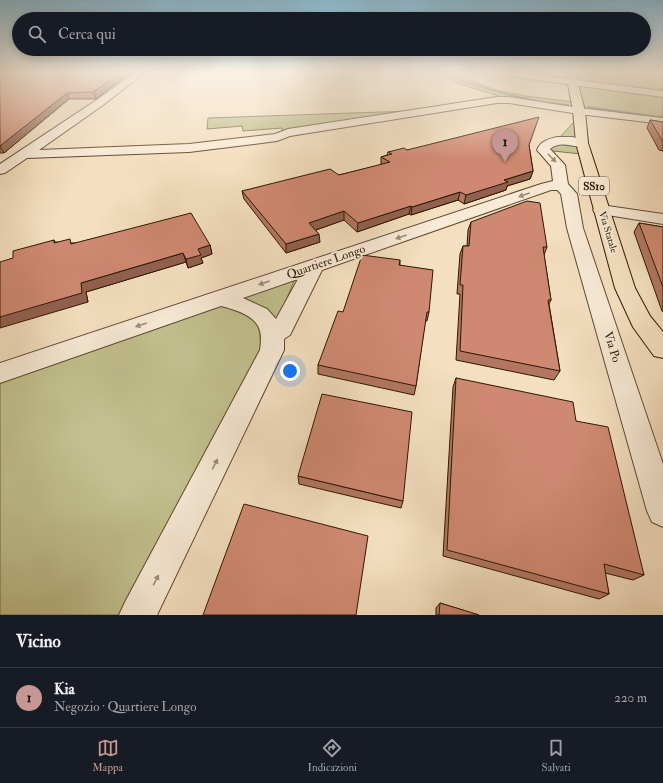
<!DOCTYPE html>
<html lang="it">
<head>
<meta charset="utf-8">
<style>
  :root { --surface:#171b24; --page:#242831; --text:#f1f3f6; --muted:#9ea1a6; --line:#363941; --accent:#c59692 }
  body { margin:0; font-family:"IM FELL Double Pica",serif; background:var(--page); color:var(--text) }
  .you { position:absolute; left:290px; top:371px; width:14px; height:14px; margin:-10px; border:3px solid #fff; border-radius:50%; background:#1a73e8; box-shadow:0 0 0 6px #1a73e833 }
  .badge { display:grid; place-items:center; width:26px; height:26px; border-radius:50%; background:var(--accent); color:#111; font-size:13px; font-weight:700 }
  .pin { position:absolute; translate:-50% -33px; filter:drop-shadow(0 1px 2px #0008) }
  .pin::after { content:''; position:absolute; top:21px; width:14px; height:12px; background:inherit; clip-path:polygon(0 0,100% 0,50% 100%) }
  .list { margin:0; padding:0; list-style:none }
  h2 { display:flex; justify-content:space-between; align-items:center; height:52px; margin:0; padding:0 16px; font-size:17px }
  h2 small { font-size:13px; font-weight:400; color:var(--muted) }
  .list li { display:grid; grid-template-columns:26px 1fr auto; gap:12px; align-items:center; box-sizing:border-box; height:60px; padding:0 16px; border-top:1px solid var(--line) }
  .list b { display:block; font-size:15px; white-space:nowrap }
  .list p { margin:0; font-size:13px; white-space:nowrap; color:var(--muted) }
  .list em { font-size:13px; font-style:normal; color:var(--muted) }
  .icon { flex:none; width:22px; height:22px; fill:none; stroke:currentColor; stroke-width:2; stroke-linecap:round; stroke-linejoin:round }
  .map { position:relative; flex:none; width:663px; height:615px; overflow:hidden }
  .search { position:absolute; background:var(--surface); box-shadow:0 2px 10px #0003; left:12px; right:12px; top:12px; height:44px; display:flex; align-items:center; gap:10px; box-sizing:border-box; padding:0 14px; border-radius:22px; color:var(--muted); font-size:15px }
  .sheet { height:112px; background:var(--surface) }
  nav { display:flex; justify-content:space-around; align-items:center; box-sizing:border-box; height:56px; border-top:1px solid var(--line); background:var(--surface); font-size:11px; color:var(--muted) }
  nav a { display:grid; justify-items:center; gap:2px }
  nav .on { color:var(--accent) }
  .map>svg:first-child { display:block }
  .green { fill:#c1c08e; stroke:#776c47 }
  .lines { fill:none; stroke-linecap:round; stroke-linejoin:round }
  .stream-far1 { stroke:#707b68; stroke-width:2 }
  .stream { stroke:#707b68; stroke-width:2.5 }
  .minor-casing { stroke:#5f4a30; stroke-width:2 }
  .major-casing { stroke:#2d1800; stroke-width:2 }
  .minor { fill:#f8ead6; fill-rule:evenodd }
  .major { fill:#f4dfc0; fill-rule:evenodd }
  .wall { fill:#b27662; stroke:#2d1800 }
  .shaded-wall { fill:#916050; stroke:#2d1800 }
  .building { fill:#cf8972; stroke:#2d1800 }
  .oneway { fill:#9d8c76 }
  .labels { text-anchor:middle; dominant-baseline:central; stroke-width:4; stroke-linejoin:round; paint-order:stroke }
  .far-street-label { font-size:10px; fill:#2d1800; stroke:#f8ead6 }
  .shield { fill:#f8ead6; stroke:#6a5740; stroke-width:1 }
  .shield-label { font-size:11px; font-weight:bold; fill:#2d1800 }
  .street-label { font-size:12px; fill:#2d1800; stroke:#f8ead6 }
</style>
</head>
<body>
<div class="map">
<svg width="663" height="615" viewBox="0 0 663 615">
  <rect width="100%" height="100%" fill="#f4dfc0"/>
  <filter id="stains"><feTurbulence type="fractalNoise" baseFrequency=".005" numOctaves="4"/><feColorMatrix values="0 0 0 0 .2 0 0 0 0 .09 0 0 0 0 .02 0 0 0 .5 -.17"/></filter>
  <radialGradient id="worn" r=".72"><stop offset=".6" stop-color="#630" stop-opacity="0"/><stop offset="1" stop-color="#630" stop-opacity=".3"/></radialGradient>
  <path class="green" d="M442,73H459L469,80L496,90L525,96L574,102V84L663,95V118L507,101L284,137L282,128L243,131L242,126L207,129L208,118L411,111L499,96L460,84Z
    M575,73H613L663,76V93L577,81Z
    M574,122L581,154L544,150L559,138Z
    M295,279L152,615H0V374Z"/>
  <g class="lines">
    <path class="stream-far1" d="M452,73L462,81L509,95L547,103L568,105
      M588,107L663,118"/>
    <path class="stream" d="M657,117L663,118"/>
    <defs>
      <path id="minor" d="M135,73H144L103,105L39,150L189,144L275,134L288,129L497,97H509L579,108L663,118V124L579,114L509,103H497L290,136L277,141L189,152L27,158L5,173L0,174V164L95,101Z
        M503,73H521L663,91V97L507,76Z
        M557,137H572L586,140L588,143L586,146C573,149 562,139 550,149L565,165L568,184L577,194L583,228L663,464V527L652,522L647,511L567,228L561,194L557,190H551L322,270L293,329L290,335L284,339V350L157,615H119L125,602L260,350C261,343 262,335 259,328C254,315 233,309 221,306L0,383V363L541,184L553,181L551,166L537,150C540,141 549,139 557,137ZM298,279L276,319L267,309L243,298Z
        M601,205L663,214V224L595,213L593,210L595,207Z"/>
      <path id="major" d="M566,73H575L585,111L588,143L635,288L650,316L663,332V358L654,356L633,327L615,288L576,143L573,111Z"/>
    </defs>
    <use href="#minor" class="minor-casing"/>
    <use href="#major" class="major-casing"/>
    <use href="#minor" class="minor"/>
    <use href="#major" class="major"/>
  </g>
  <path class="wall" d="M0,73H133L125,77L96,99H69L4,153H0Z
    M650,120L663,122V151L659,150L647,128Z
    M529,145L533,171L530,179L507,186L506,190L464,204L458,200L411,215L409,214L357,232L344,220L316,230L320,242L286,253L244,199L242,191L339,175L381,165V157L387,155L388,152L407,150Z
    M471,222L547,247L544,255L551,300L549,304L560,371L554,380L456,360L460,294H457L460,254L463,246H467L468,230Z
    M639,223L663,227V312L662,311L634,232Z
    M54,240L55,242L73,243L210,245L212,254L201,258L203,263L188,268L186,262L86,292L88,302L13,258Z
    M400,260V265L429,312L427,321H425L416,386L414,395L318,374V365L343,312Z
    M456,378L576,421L644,575L633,580L605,573L609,594L599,599L443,556L453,387Z
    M298,476L403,501L401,508L299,484Z
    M440,603L479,615H436V608Z"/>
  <path class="shaded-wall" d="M121,73H133L125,77L96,99L93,92Z
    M67,93L69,99L4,153L0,146Z
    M533,171L530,179L507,186L506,190L464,204L466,195L504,180Z
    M460,192L458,200L411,215L412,207Z
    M411,206L409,214L357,232L358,223Z
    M344,211V220L310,232L309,223Z
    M319,234L320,242L286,253V244Z
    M210,245L212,254L201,258L203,263L188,268L186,259L198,249Z
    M183,253L186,262L86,292L88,302L0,328V317L81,283Z"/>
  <path class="building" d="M0,73H121L93,92L67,93L0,146Z
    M539,117L529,145L533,171L504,180L508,182L466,195L460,192L412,207L411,206L358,223L344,211L309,223L319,234L286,244L242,191L330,169L339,175L390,162L381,157L392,154L388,152L404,148L407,150Z
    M650,120L663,122V142Z
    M527,201L540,203L547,247H543L551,300H548L560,371L460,351L463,285H460L463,246H469L471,222Z
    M191,213L210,245L198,249L201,255L186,259L183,253L81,283L82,293L0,317V262L13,258V251L54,240V243L70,239L71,244Z
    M639,223L663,227V287Z
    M362,255L400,260L399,265L433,270L429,312H427L416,386L318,365L338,311L343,312Z
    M456,378L573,402L576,421L608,427L644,575L604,564L609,594L447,550Z
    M322,394L412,412L403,501L298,476Z
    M244,504L368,536L356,615H203Z
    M440,603L479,615H439Z"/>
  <defs><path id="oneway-solid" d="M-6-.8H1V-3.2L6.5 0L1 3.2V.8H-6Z"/></defs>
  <g class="oneway">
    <use href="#oneway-solid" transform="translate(552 158) rotate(45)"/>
    <use href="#oneway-solid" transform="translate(524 195) rotate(161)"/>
    <use href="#oneway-solid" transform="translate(401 237) rotate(161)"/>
    <use href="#oneway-solid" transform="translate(264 283) rotate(161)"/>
    <use href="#oneway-solid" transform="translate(141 325) rotate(161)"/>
    <use href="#oneway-solid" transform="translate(215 464) rotate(-63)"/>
    <use href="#oneway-solid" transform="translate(156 580) rotate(-63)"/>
  </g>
  <linearGradient id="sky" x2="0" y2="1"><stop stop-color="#8ab8d0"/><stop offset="0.46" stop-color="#faf1e3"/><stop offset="1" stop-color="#faf1e3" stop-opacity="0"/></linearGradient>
  <rect width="663" height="159" fill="url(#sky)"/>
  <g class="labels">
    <g class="far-street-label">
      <text transform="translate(608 232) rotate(73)">Via Statale</text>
    </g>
    <rect class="shield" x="579" y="177" width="30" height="18" rx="3"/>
    <g class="shield-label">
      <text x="594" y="186">SS10</text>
    </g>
    <g class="street-label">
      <text transform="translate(326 262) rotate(-19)">Quartiere Longo</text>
      <text transform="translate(612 347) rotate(73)">Via Po</text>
    </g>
  </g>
  <rect width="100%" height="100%" filter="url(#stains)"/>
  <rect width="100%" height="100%" fill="url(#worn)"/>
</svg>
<div class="you"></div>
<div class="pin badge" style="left:505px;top:162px">1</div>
<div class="search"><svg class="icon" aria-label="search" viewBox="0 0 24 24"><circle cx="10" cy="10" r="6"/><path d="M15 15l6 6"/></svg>Cerca qui</div>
</div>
<section class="sheet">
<h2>Vicino<small></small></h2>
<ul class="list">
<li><span class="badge">1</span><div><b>Kia</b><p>Negozio · Quartiere Longo</p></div><em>220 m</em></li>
</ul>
</section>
<nav>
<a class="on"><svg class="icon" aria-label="map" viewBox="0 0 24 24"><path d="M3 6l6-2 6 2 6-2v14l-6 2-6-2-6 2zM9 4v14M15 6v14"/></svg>Mappa</a>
<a><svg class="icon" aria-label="directions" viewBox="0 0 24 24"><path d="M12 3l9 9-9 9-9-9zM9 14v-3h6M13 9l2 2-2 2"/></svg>Indicazioni</a>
<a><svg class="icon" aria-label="saved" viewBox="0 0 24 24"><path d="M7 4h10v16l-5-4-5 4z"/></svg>Salvati</a>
</nav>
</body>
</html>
